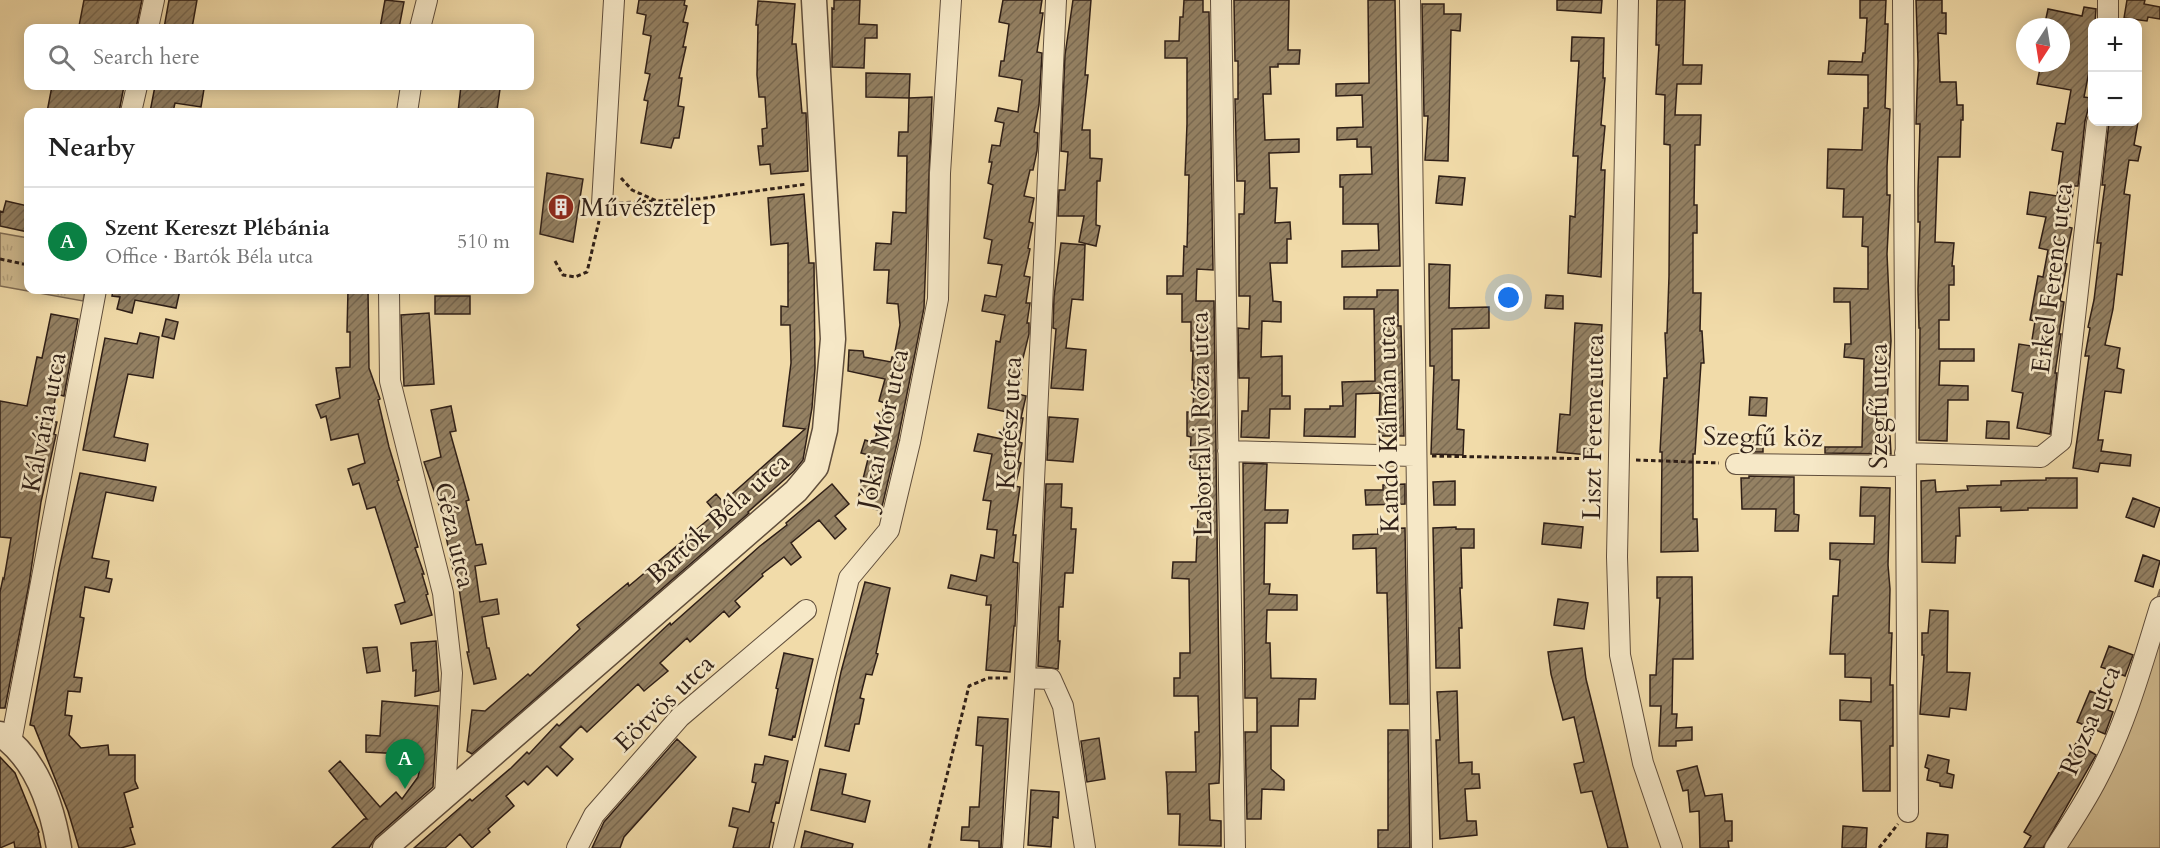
<!DOCTYPE html>
<html lang="en">
<head>
<meta charset="utf-8">
<style>
  :root { --surface:#fff; --page:#f6f6f6; --text:#222; --muted:#767676; --line:#e0e0e0; --accent:#0b8043 }
  body { margin:0; font-family:Cardo,serif; background:var(--page); color:var(--text) }
  .controls { position:absolute; right:18px; top:18px; display:grid; overflow:hidden; border-radius:12px; box-shadow:0 3px 15px #0003 }
  .controls button { width:54px; height:54px; display:grid; place-items:center; padding:0; border:0; border-bottom:2px solid var(--line); background:var(--surface); color:var(--text); font:30px sans-serif }
  .compass { position:absolute; left:2016px; top:18px; width:54px; height:54px; border-radius:50%; background:var(--surface); box-shadow:0 3px 15px #0003; rotate:192deg }
  .you { position:absolute; left:1509px; top:298px; width:21px; height:21px; margin:-15px; border:4px solid #fff; border-radius:50%; background:#1a73e8; box-shadow:0 0 0 9px #1a73e833 }
  .badge { display:grid; place-items:center; width:39px; height:39px; border-radius:50%; background:var(--accent); color:#fff; font-size:20px; font-weight:700 }
  .pin { position:absolute; translate:-50% -50px; filter:drop-shadow(0 2px 3px #0008) }
  .pin::after { content:''; position:absolute; top:32px; width:21px; height:18px; background:inherit; clip-path:polygon(0 0,100% 0,50% 100%) }
  .list { margin:0; padding:0; list-style:none }
  h2 { display:flex; justify-content:space-between; align-items:center; height:78px; margin:0; padding:0 24px; font-size:26px }
  h2 small { font-size:20px; font-weight:400; color:var(--muted) }
  .list li { display:grid; grid-template-columns:39px 1fr auto; gap:18px; align-items:center; box-sizing:border-box; height:108px; padding:0 24px; border-top:2px solid var(--line) }
  .list b { display:block; font-size:22px; white-space:nowrap }
  .list p { margin:0; font-size:20px; white-space:nowrap; color:var(--muted) }
  .list em { font-size:20px; font-style:normal; color:var(--muted) }
  .icon { flex:none; width:33px; height:33px; fill:none; stroke:currentColor; stroke-width:2; stroke-linecap:round; stroke-linejoin:round }
  .map { position:relative; flex:none; width:2160px; height:848px; overflow:hidden }
  .search { position:absolute; background:var(--surface); box-shadow:0 3px 15px #0003; left:24px; top:24px; width:510px; height:66px; display:flex; align-items:center; gap:15px; box-sizing:border-box; padding:0 21px; border-radius:12px; color:var(--muted); font-size:22px }
  .panel { position:absolute; background:var(--surface); box-shadow:0 3px 15px #0003; left:24px; top:108px; width:510px; height:186px; border-radius:12px }
  .map>svg:first-child { display:block }
  .grass { fill:url(#grass-tufts); stroke:#806d54; stroke-width:1.5 }
  .garden { fill:#d0bb90; stroke:#806d54; stroke-width:1.5 }
  .building { fill:url(#building-hatch); stroke:#2f1f17; stroke-width:1.5 }
  .lines { fill:none; stroke-linecap:round; stroke-linejoin:round }
  .minor-casing { stroke:#604e3c; stroke-width:22 }
  .tertiary-casing { stroke:#604e3c; stroke-width:27 }
  .path { stroke:#2f1f17; stroke-width:3; stroke-dasharray:4.5 3; stroke-linecap:butt }
  .minor { stroke:#f6e8c7; stroke-width:20 }
  .tertiary { stroke:#f6e8c7; stroke-width:24 }
  .labels { text-anchor:middle; dominant-baseline:central; stroke-width:5; stroke-linejoin:round; paint-order:stroke }
  .poi-label { font-size:26px; fill:#2f1f17; stroke:#f6e8c7; text-anchor:start }
  .street-label { font-size:26px; fill:#2f1f17; stroke:#f6e8c7 }
</style>
</head>
<body>
<div class="map">
<svg width="2160" height="848" viewBox="0 0 2160 848">
  <defs>
    <pattern id="grass-tufts" width="24" height="20" patternUnits="userSpaceOnUse" patternTransform="scale(1.5)"><rect width="24" height="20" fill="#d0bb90"/><path d="M3 7l-1-3M5 7V3M7 7l1-3M15 17l-1-3M17 17v-4M19 17l1-3" fill="none" stroke="#b3a07b"/></pattern>
    <pattern id="building-hatch" width="6" height="6" patternUnits="userSpaceOnUse" patternTransform="scale(1.5)"><rect width="6" height="6" fill="#948163"/><path d="M-1 1l2-2M0 6l6-6M5 7l2-2" fill="none" stroke="#796951"/></pattern>
  </defs>
  <rect width="100%" height="100%" fill="#f1dba9"/>
  <filter id="stains"><feTurbulence type="fractalNoise" baseFrequency=".00333" numOctaves="4"/><feColorMatrix values="0 0 0 0 .2 0 0 0 0 .09 0 0 0 0 .02 0 0 0 .5 -.17"/></filter>
  <radialGradient id="worn" r=".72"><stop offset=".6" stop-color="#630" stop-opacity="0"/><stop offset="1" stop-color="#630" stop-opacity=".3"/></radialGradient>
  <path class="grass" d="M0,233L28,238V290H85L83,301L0,286Z"/>
  <path class="garden" d="M2160,589V848H2047L2111,737Z"/>
  <path class="building" d="M84,0H142L136,28H94L79,26Z
    M169,0H197L192,28H164Z
    M385,0L404,2L399,28H380Z
    M639,0H685L684,5L687,6L683,22L688,23L683,47H686L679,78H682L678,106L684,107L679,138H674L671,148L641,143L648,101L644,100L650,74L645,73L651,36L643,34L646,15L637,13Z
    M834,0H860L859,24L877,25V38H865L864,68L832,67V8L834,9Z
    M1003,0H1042L1040,13H1043L1037,52L1042,53L1039,105L1034,132L1038,133L1037,151L1033,170H1030L1024,196L1034,198L1029,222L1033,223L1028,248L1030,249L1024,276L1030,277L1026,303H1030L1027,323H1029V334L1020,370H1022L1018,394L1026,396L1021,418H1023L1019,442L1022,443L1018,462L1021,463L1015,486L1020,487L1013,535H1016L1013,562L1018,563L1015,626H1014L1010,672L986,670L991,605H986L987,596L948,588L951,575L976,581L981,555L994,558L997,530L987,529L991,501L983,500L992,454L974,451L978,434L1002,439L1007,412L988,408L996,341L1000,342L1005,315L982,311L985,295L996,297L1002,265L988,263L992,240L984,238L993,185L988,183L992,162H989L992,145L1000,146L1004,123L995,121L998,108L1018,112L1022,80L999,76L1001,61H1004L1009,24L999,22Z
    M1073,0H1091L1085,75H1088L1082,130H1090V158L1102,159L1100,181H1097L1096,225L1100,226L1096,246L1079,242L1084,216H1058L1059,190H1065L1068,152L1061,151L1065,55Z
    M1184,0H1203V12H1209L1213,270L1197,269L1196,301H1214L1220,755L1219,783L1209,784L1210,820L1221,821V846L1179,845L1180,814H1168L1167,784L1166,772H1196L1195,732H1199L1198,696H1174V678H1180V653H1190L1189,579L1172,578L1173,562H1196L1200,465H1190L1191,437L1187,436V412H1193L1194,380H1192L1193,351H1191V322H1182V294H1167V276H1183L1184,246L1187,247L1189,175H1185L1187,124V58H1165V41H1179L1180,17H1183Z
    M1234,0H1289L1288,50H1300L1299,64H1278V67H1270L1271,94H1263L1265,140L1299,139V152L1269,153L1270,188H1277L1275,223L1290,222L1291,239H1287V263H1270L1273,301L1281,302V322L1262,321L1261,357L1282,356V396H1290V409H1270L1269,438L1241,437L1242,411H1248L1249,378H1239L1238,328L1249,329L1250,296H1239V214H1244L1245,181H1237L1235,99H1238V61H1235Z
    M1368,0H1395L1400,266L1342,267V251L1379,250L1378,224H1343V187H1340V175L1372,174L1371,147H1357V139L1337,140V128L1363,127L1362,95L1336,96V84L1369,83Z
    M1557,0H1602L1601,13L1557,10Z
    M1657,0H1685L1683,65H1702L1701,84H1677L1675,115H1701L1700,145H1695L1694,205H1697V233H1693V293H1701L1700,331H1702L1704,363H1701L1695,454H1693V519H1697L1698,551L1661,552L1662,452H1660L1664,378H1667L1665,333H1667L1669,276L1670,145L1664,144L1665,95L1656,94L1659,45H1656Z
    M1860,0H1886L1885,24H1888L1885,108L1890,109L1887,167V195H1890L1887,254L1891,341L1885,436H1890L1891,454L1825,453V447H1862L1864,359L1844,357L1845,344H1851L1850,302H1834V288L1868,289V247L1862,246L1863,217H1843L1844,189L1827,188L1828,149L1862,150L1864,108H1868V75L1828,74L1829,61L1862,62L1863,53H1865L1867,18H1860Z
    M1916,0H1942V13H1946V34L1938,33L1940,82H1956L1957,105H1963V120H1961L1960,157H1938L1935,242L1954,243L1952,266H1954V285H1949V320H1939V349H1974V361H1940L1939,385L1968,386V400H1948L1947,441L1919,440L1920,328H1919L1918,289L1920,222H1918V189L1920,124H1916L1918,62Z
    M2127,0H2145L2144,4L2160,7V19L2148,17L2147,21L2124,18Z
    M758,1L795,4L792,44H796L802,113H806L808,171L771,174L770,164L760,165L758,146H763L762,129L767,128L765,97H759L757,75L758,25H756Z
    M1422,4H1444V14H1461L1460,31L1451,30L1448,161L1425,160L1428,116H1424Z
    M2084,7L2096,9L2095,22H2092V61H2091L2084,97L2091,98L2085,121L2078,186H2074L2068,227L2072,228L2065,263L2067,264L2060,301L2064,302L2059,334H2061L2055,373H2057L2050,434L2017,428L2023,393L2012,391L2019,344L2031,346L2035,321L2030,320L2038,276L2043,277L2048,250L2039,248L2046,217L2027,214L2030,192L2057,196L2063,152L2052,150L2057,123L2065,124L2071,90L2037,84L2041,63H2061V26L2045,23L2048,9L2082,16Z
    M1572,37L1604,38L1603,78H1605L1601,125L1605,126L1601,170H1605L1601,277L1568,273L1570,216L1575,217L1578,156H1573L1579,61H1571Z
    M866,73L910,74L909,98L866,97Z
    M52,86H124L119,112H47Z
    M155,86H181L204,89L201,107L175,103L173,112H150Z
    M461,86L500,89L497,110L481,108V112H458Z
    M932,97L924,308L898,439L881,511L868,507L874,483L859,495L869,455L861,453L865,440L874,443L885,403L879,401L885,379L848,371L849,350L863,351L864,357L891,362L892,357H894L900,325L898,304L887,303L889,270H874L876,243L891,244L893,212L906,213L907,156H898L899,132H908L909,98Z
    M2109,122H2138L2134,145L2141,147L2138,161L2129,160L2124,194L2130,195L2122,275L2117,274L2113,309L2105,345L2120,348L2117,368L2124,370L2121,393L2105,391L2098,440H2103L2101,451L2131,455L2130,466L2100,463L2098,472L2073,468L2089,356H2085L2090,328L2088,327L2094,300L2101,243H2097L2105,185H2102Z
    M547,173L583,179L573,242L540,234Z
    M1439,176L1465,178L1462,205L1436,203Z
    M804,194L809,263H814L815,368L812,408L803,460L794,471L748,512L749,513L472,754L467,751L472,710L485,711L528,674L530,676L580,629L577,625L628,583L629,586L716,513L707,502L716,494L723,502L805,429L783,426L791,363L790,325H781V306L788,307V243L771,245L768,198Z
    M6,201L28,206V232L0,226V211L3,212Z
    M1061,243L1085,245L1083,300L1072,299L1066,348L1086,350L1083,390L1051,388L1056,329L1053,328L1054,297Z
    M1429,264L1450,265L1449,308L1489,307V328L1452,329V380H1459L1457,429L1464,430L1463,455L1431,454L1434,366H1430Z
    M113,290H180L176,308L135,300L132,313L117,309L120,297L112,296Z
    M348,290H368L369,368L380,399L378,400L389,447L399,480L397,481L418,547L415,548L424,574H422L428,594L426,595L432,615L401,624L395,605L405,602L375,507L367,509L359,483L353,485L348,469L365,463L358,434L331,440L326,416L321,418L316,405L340,398L336,368L350,367V332H347Z
    M1377,290H1398V326H1401L1404,436H1379L1380,393L1356,394L1355,437L1304,436L1305,409H1330V406H1343L1342,382L1375,381L1374,309H1344V297H1377Z
    M1546,295L1563,296V309L1545,308Z
    M435,296H470V314H435Z
    M429,313L434,384L404,386L401,315Z
    M51,314L78,319L64,396L56,394L51,421L57,422L54,434L56,435L41,502L29,584L5,708H0V592L3,578L4,579L11,538L0,537V401L27,406L37,357L42,358Z
    M166,319L178,322L174,339L162,336Z
    M1575,323L1602,325L1599,372L1603,373L1601,399H1595L1589,455L1557,452L1560,414L1570,415Z
    M140,333L159,337L153,378L128,374L114,437L148,444L145,461L83,450L105,338L137,344Z
    M1750,397L1767,398L1766,416L1749,415Z
    M451,406L456,431L450,432L469,500L466,501L476,545L482,544L486,564L475,566L480,602L497,599L499,614L482,617L487,648H489L496,679L474,684L467,652H469L456,569L453,570L440,508L424,462L441,457L431,410Z
    M1049,417L1078,419L1073,462L1047,460Z
    M1987,421L2009,422V439L1986,438Z
    M1750,438L1763,439V452H1750Z
    M1243,463L1267,464L1265,510H1288L1287,523H1265L1264,584H1270L1269,594L1297,595V610H1267L1266,643H1270L1271,678L1316,679L1315,699H1299L1298,726H1271V769L1284,780V790L1262,789L1261,819H1247L1245,732H1257V698H1245Z
    M80,473L156,487L153,501L106,492L92,558L109,561L106,578L112,579L109,592L85,587L80,617L84,618L74,677L82,678L80,692L68,691L65,715L72,716L69,735L81,748L108,745L109,755H135V781L138,788L124,793L133,827L130,828L135,844L121,848H79L68,811L34,726L30,725L59,569Z
    M1749,476L1794,477V514L1799,515L1798,531H1775L1776,509H1742L1741,478H1749Z
    M2046,478H2077V508H2028V510L2001,511V507L1959,508L1960,536H1956L1955,563L1922,562L1921,481L1935,480L1936,492L1968,490L1967,486L2001,485V481L2046,480Z
    M1455,481V505H1434L1433,482Z
    M832,484L849,504L835,516L846,529L835,539L819,520L791,543L801,557L791,565L784,557L762,574L763,576L735,601L740,607L729,617L724,611L690,642L687,638L660,663L668,671L644,691L638,684L587,732L581,726L560,747L573,759L557,776L547,766L528,785L524,781L506,796L514,806L488,829L490,832L472,848L460,834L445,848H414L470,799L472,801L511,768L527,752L529,754L557,724L559,726L670,623L671,625L760,546L787,525L786,523Z
    M1046,484H1062L1061,507L1072,508L1071,529H1076L1073,573H1065L1063,607H1059L1058,641H1060L1058,669L1038,666Z
    M1405,484V504L1366,505L1365,490H1383V485Z
    M1861,487L1890,488L1888,565L1890,589L1889,633H1892L1890,685H1893V746H1890V791H1863L1861,721L1840,720V700L1871,702V678L1845,677V654H1830L1833,596H1838L1840,560L1830,559V543L1874,544L1875,516H1860Z
    M2133,498L2160,508L2154,527L2126,517Z
    M1544,523L1583,527L1581,548L1542,544Z
    M1456,527V529H1474V548H1461L1462,588H1460L1462,628H1459L1460,668H1436L1433,528Z
    M1405,528L1408,704H1390L1387,593H1377L1376,548L1353,549V535L1378,534V529Z
    M2143,555L2160,561L2153,587L2135,581Z
    M1657,577H1692L1693,659H1673L1672,714H1677L1676,728L1692,727V740L1676,741V746H1659L1661,706H1650V675H1656L1660,598H1657Z
    M865,582L890,588L876,653L878,654L872,675L866,674L860,698L864,699L859,724H855L849,751L825,746L841,672Z
    M1558,599L1588,603L1584,629L1554,625Z
    M1930,610L1948,611L1947,672L1970,673L1966,710L1950,708L1949,717L1920,714L1924,655H1922V633H1928Z
    M436,641L439,691L415,696L416,670L413,671L411,643Z
    M2109,646L2133,655L2125,676L2101,667Z
    M377,647L380,671L367,673L363,648Z
    M1582,648L1586,679L1628,848H1608L1592,791L1581,793L1574,764L1584,762L1574,717L1563,720L1551,674L1548,652Z
    M784,653L813,659L795,737L793,736L792,740L769,735L778,689L776,688Z
    M1457,691L1459,763L1472,762V774H1479L1480,788L1465,789L1467,821H1476L1477,835L1440,839L1436,740H1440L1437,692Z
    M2090,691L2112,700L2108,710L2113,712L2105,734L2077,722Z
    M382,701L438,706L433,787L376,837L369,848H332L364,819H367L329,771L340,761L380,807L396,792L402,799L418,777L423,755L366,752V735L380,736Z
    M978,717L1008,719L1001,848H979V841L961,840L962,827H969L970,807H979L983,746L976,745Z
    M1388,730H1408L1410,848H1378V830H1388Z
    M1099,738L1105,779L1087,782L1081,741Z
    M677,739L696,757L624,837L620,848H592L604,822Z
    M2076,743L2096,755L2043,848H2024L2031,836L2024,832Z
    M1928,755L1949,760L1947,773L1954,775L1952,788L1940,786V783L1927,780L1929,769L1925,767Z
    M765,756L788,761L779,803L776,802L771,822L774,823L769,848H733L738,828L729,826L733,808L749,812L756,783L752,782L755,764L763,765Z
    M0,757L15,773L39,832L38,833L41,848H15L14,842L0,848Z
    M1697,766L1705,796L1722,794L1725,821H1732V841H1728L1729,848H1700L1699,811L1690,812L1688,790L1683,791L1677,771Z
    M820,769L846,774L842,794L870,801L865,822L811,810Z
    M1031,790L1059,792L1058,818L1053,817L1051,847L1028,845Z
    M1843,826L1867,828L1866,848H1842Z
    M805,831L853,844L852,848H801Z
    M1927,833L1948,835L1947,848H1926Z"/>
  <g class="lines">
    <defs>
      <path id="minor" d="M1221,0L1235,848
        M1410,0L1422,848
        M1628,0L1617,557L1620,655L1643,763L1672,848
        M1903,0L1908,812
        M2108,0V22
        M148,28L154,0
        M420,28L427,0
        M131,112L137,86
        M407,112L411,86
        M602,204L614,0
        M389,290L390,381L443,593L452,673L445,795
        M1228,451L1415,456
        M1905,453L2041,457L2061,441L2097,122
        M1736,464L1905,466
        M1025,678L1051,679L1063,706L1085,848
        M11,742L96,290
        M577,848L594,815L680,717L806,610
        M783,848L849,578L889,530L910,442L938,299L940,173L951,0
        M1013,848L1025,678L1056,0
        M2055,848C2070,825 2086,801 2098,777C2126,724 2142,665 2160,607"/>
      <path id="tertiary" d="M0,734C37,759 52,806 59,848
        M385,848L796,491L816,467L825,430L833,339L814,0"/>
    </defs>
    <use href="#minor" class="minor-casing"/>
    <use href="#tertiary" class="tertiary-casing"/>
    <path class="path" d="M621,178L632,190L657,201L698,199L807,184
      M619,203L654,201
      M0,259L28,265
      M555,261L563,275L575,277L587,272L599,221
      M1432,456L1602,459
      M1636,460L1719,463
      M929,848L969,686L988,678H1008
      M1879,848L1898,824"/>
    <use href="#minor" class="minor"/>
    <use href="#tertiary" class="tertiary"/>
  </g>
  <defs>
    <symbol id="building-disc" viewBox="-11 -11 22 22"><circle r="9.5" fill="#8f2418" stroke="#f6e8c7"/><path d="M-4-6H4V6H1V3H-1V6H-4ZM-2.5-4.3h1.7v1.8h-1.7ZM.8-4.3h1.7v1.8H.8ZM-2.5-1h1.7V.8h-1.7ZM.8-1h1.7V.8H.8Z" fill="#fff"/></symbol>
  </defs>
  <g fill-rule="evenodd">
    <use href="#building-disc" x="546" y="192" width="30" height="30"/>
  </g>
  <g class="labels">
    <g class="poi-label">
      <text x="580" y="207">Művésztelep</text>
    </g>
    <g class="street-label">
      <text transform="translate(2052 278) rotate(-83)">Erkel Ferenc utca</text>
      <text transform="translate(1878 406) rotate(-90)">Szegfű utca</text>
      <text transform="translate(44 422) rotate(-79)">Kálvária utca</text>
      <text transform="translate(1009 423) rotate(-87)">Kertész utca</text>
      <text transform="translate(1201 424) rotate(-91)">Laborfalvi Róza utca</text>
      <text transform="translate(1388 424) rotate(-91)">Kandó Kálmán utca</text>
      <text transform="translate(1593 427) rotate(-89)">Liszt Ferenc utca</text>
      <text transform="translate(883 429) rotate(-78)">Jókai Mór utca</text>
      <text transform="translate(1763 437) rotate(1)">Szegfű köz</text>
      <text transform="translate(718 518) rotate(-42)">Bartók Béla utca</text>
      <text transform="translate(455 535) rotate(77)">Géza utca</text>
      <text transform="translate(664 703) rotate(-44)">Eötvös utca</text>
      <text transform="translate(2090 720) rotate(-67)">Rózsa utca</text>
    </g>
  </g>
  <rect width="100%" height="100%" filter="url(#stains)"/>
  <rect width="100%" height="100%" fill="url(#worn)"/>
</svg>
<div class="controls">
<button>+</button>
<button>−</button>
</div>
<svg class="compass" viewBox="-18 -18 36 36"><path d="M0-13l5 13h-10z" fill="#e53935"/><path d="M0 13l5-13h-10z" fill="#767676"/></svg>
<div class="you"></div>
<div class="pin badge" style="left:405px;top:789px">A</div>
<div class="search"><svg class="icon" aria-label="search" viewBox="0 0 24 24"><circle cx="10" cy="10" r="6"/><path d="M15 15l6 6"/></svg>Search here</div>
<section class="panel">
<h2>Nearby<small></small></h2>
<ul class="list">
<li><span class="badge">A</span><div><b>Szent Kereszt Plébánia</b><p>Office · Bartók Béla utca</p></div><em>510 m</em></li>
</ul>
</section>
</div>
</body>
</html>
